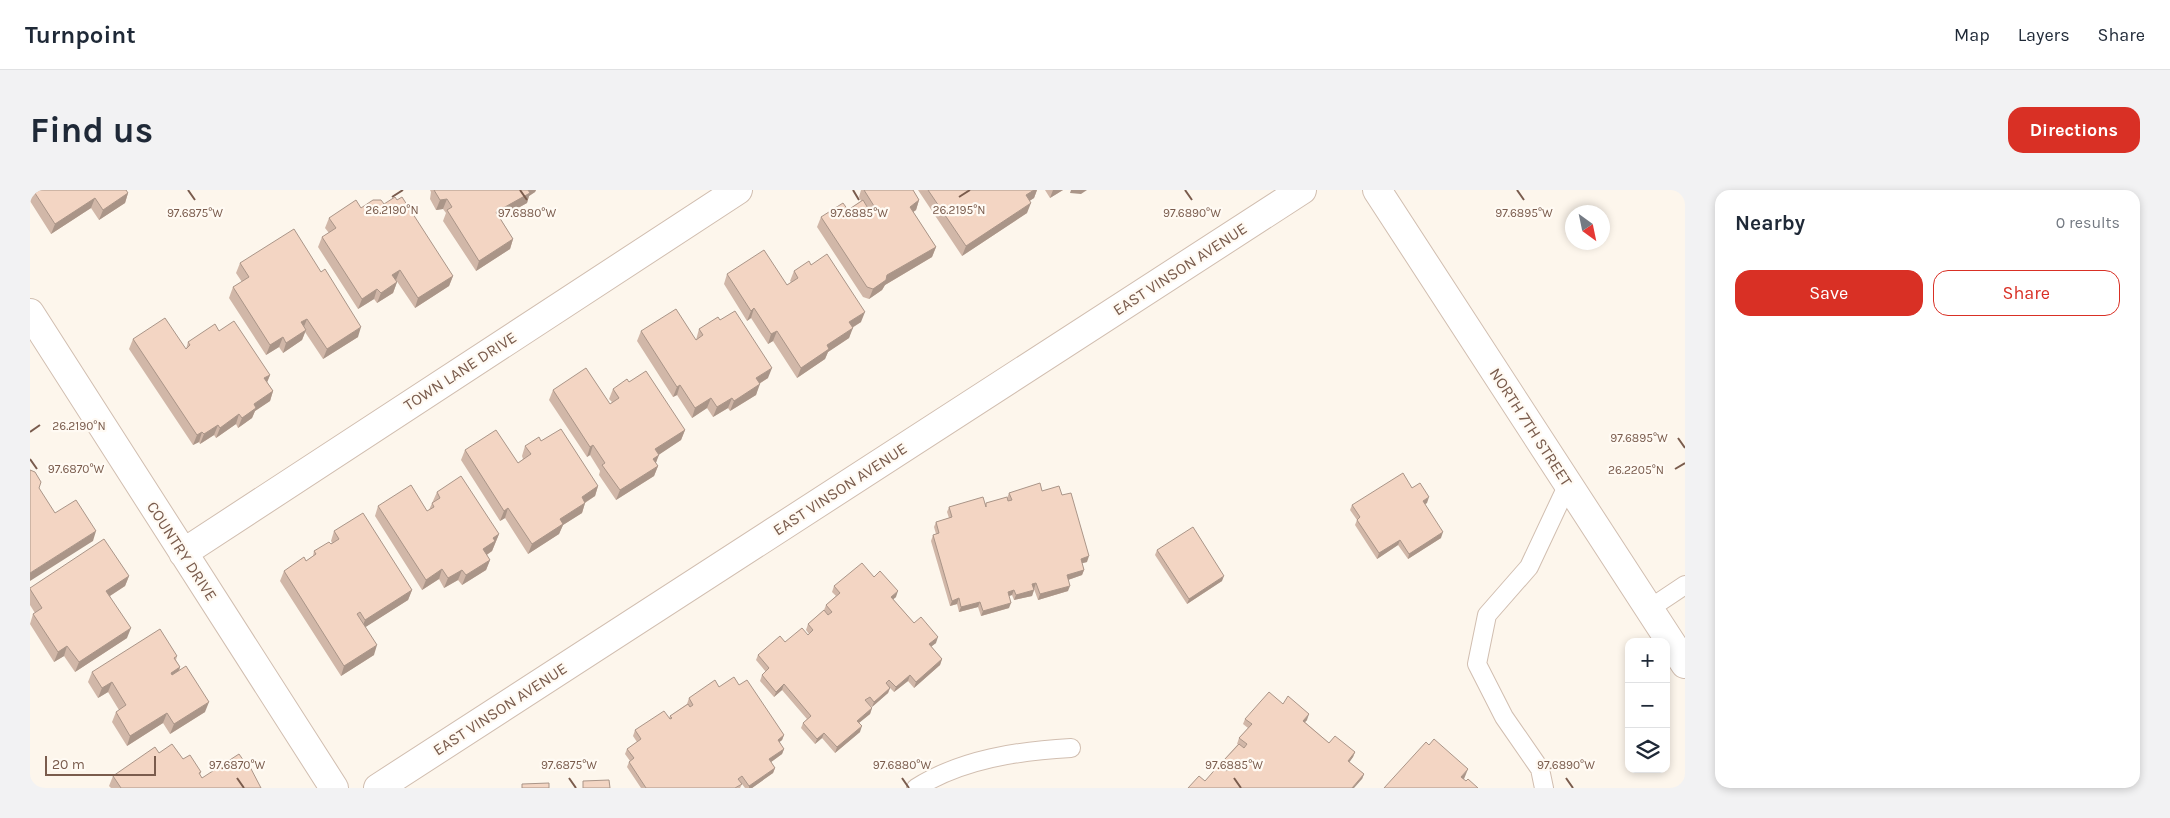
<!DOCTYPE html>
<html lang="en">
<head>
<meta charset="utf-8">
<style>
  :root { --surface:#fff; --page:#f2f2f3; --text:#1f2937; --muted:#747a83; --line:#e0e1e3; --accent:#d93025 }
  body { margin:0; font-family:Karla,sans-serif; background:var(--page); color:var(--text) }
  .controls { position:absolute; right:15px; bottom:15px; display:grid; overflow:hidden; border-radius:10px; box-shadow:0 2px 8px #0003 }
  .controls button { width:45px; height:45px; display:grid; place-items:center; padding:0; border:0; border-bottom:1px solid var(--line); background:var(--surface); color:var(--text); font:25px sans-serif }
  .compass { position:absolute; left:1535px; top:15px; width:45px; height:45px; border-radius:50%; background:var(--surface); box-shadow:0 2px 8px #0003; rotate:147deg }
  .scale { position:absolute; left:15px; bottom:12px; width:111px; box-sizing:border-box; padding-left:5px; border:2px solid #7a5c4d; border-top:0; font-size:14px; line-height:18px; white-space:nowrap; color:#7a5c4d; -webkit-text-stroke:4px #fffaf3; paint-order:stroke }
  .list { margin:0; padding:0; list-style:none }
  h2 { display:flex; justify-content:space-between; align-items:center; height:65px; margin:0; padding:0 20px; font-size:21px }
  h2 small { font-size:16px; font-weight:400; color:var(--muted) }
  .actions { display:flex; gap:10px; padding:15px 20px }
  .actions a { flex:1; padding:11px 0; border:1px solid var(--accent); border-radius:15px; text-align:center; font-size:18px; color:var(--accent) }
  .actions .main { background:var(--accent); color:#fff }
  .icon { flex:none; width:28px; height:28px; fill:none; stroke:currentColor; stroke-width:2; stroke-linecap:round; stroke-linejoin:round }
  .map { position:relative; flex:none; width:1655px; height:598px; overflow:hidden; border-radius:15px }
  header { display:flex; align-items:center; gap:30px; box-sizing:border-box; height:70px; padding:0 25px; background:var(--surface); border-bottom:1px solid var(--line) }
  header strong { font-size:24px }
  nav { display:flex; gap:28px; margin-inline-start:auto; font-size:18px }
  .intro { display:flex; align-items:center; justify-content:space-between; box-sizing:border-box; height:120px; padding:0 30px }
  h1 { margin:0; font-size:35px }
  .button { padding:12px 22px; border-radius:15px; background:var(--accent); color:#fff; font-size:18px; font-weight:700 }
  main { display:flex; gap:30px; padding:0 30px }
  aside { flex:1; background:var(--surface); border-radius:15px; box-shadow:0 2px 8px #0003 }
  .map>svg:first-child { display:block }
  .lines { fill:none; stroke-linecap:round; stroke-linejoin:round }
  .service-casing { stroke:#d1beb0; stroke-width:20 }
  .minor-casing { stroke:#d1beb0; stroke-width:30 }
  .tertiary-casing { stroke:#d1beb0; stroke-width:30 }
  .service { stroke:#fff; stroke-width:18 }
  .minor { stroke:#fff; stroke-width:28 }
  .tertiary { stroke:#fff; stroke-width:28 }
  .wall { fill:#d1b7a8 }
  .shaded-wall { fill:#aa9588 }
  .building { fill:#f3d5c3; stroke:#aa9588 }
  .ticks { fill:none; stroke:#7a5c4d; stroke-width:2 }
  .labels { text-anchor:middle; dominant-baseline:central; stroke-width:4.5; stroke-linejoin:round; paint-order:stroke }
  .street-label { font-size:16px; fill:#7a5c4d; stroke:#fffaf3 }
  .ticks-label { font-size:12px; text-anchor:middle; fill:#7a5c4d; stroke:#fffaf3; stroke-width:4.5; stroke-linejoin:round; paint-order:stroke }
</style>
</head>
<body>
<header>
<strong>Turnpoint</strong>
<nav><a>Map</a><a>Layers</a><a>Share</a></nav>
</header>
<div class="intro"><h1>Find us</h1><a class="button">Directions</a></div>
<main>
<div class="map">
<svg width="1655" height="598" viewBox="0 0 1655 598">
  <rect width="100%" height="100%" fill="#fdf6ec"/>
  <g class="lines">
    <defs>
      <path id="service" d="M1619,419L1655,395
        M886,598C932,569 988,561 1041,558
        M1514,598L1510,579L1474,527L1447,474L1457,425L1499,377L1538,294"/>
      <path id="minor" d="M0,123L304,598
        M153,363L708,0"/>
      <path id="tertiary" d="M1347,0L1655,474
        M348,598L1272,0"/>
    </defs>
    <use href="#service" class="service-casing"/>
    <use href="#minor" class="minor-casing"/>
    <use href="#tertiary" class="tertiary-casing"/>
    <use href="#service" class="service"/>
    <use href="#minor" class="minor"/>
    <use href="#tertiary" class="tertiary"/>
  </g>
  <path class="wall" d="M0,0H96L98,3L95,13L69,30L61,18L21,44L0,11Z
    M400,0H506L505,2L499,6L497,13L470,28L483,49L480,59L446,81L413,31L416,23L413,19L406,20L400,9L401,2Z
    M831,0H883L889,10L886,20L883,22L906,57L902,67L855,95L852,100L839,109L833,107L787,37L791,27L818,20L831,11L829,7Z
    M888,0H1007L1004,8L999,11L997,23L932,66Z
    M1015,0H1033L1020,8Z
    M354,14L423,86L419,96L385,118L366,90L367,92L363,103L347,113L344,109L328,119L288,57L292,47L299,43L295,38L299,28L331,18Z
    M210,73L328,147L293,169L275,142L272,150L253,163L249,157L236,165L199,108L203,97L212,92L206,83Z
    M781,75L831,132L822,138L819,148L798,162L795,169L767,188L743,151L738,154L721,128L717,131L694,94L697,84L757,95L761,92L760,91L764,81Z
    M690,130L738,188L729,194L726,205L700,221L698,218L683,227L677,218L662,228L647,205L643,207L607,151L611,141L666,150L669,139Z
    M189,141L240,185L237,192L243,201L240,211L225,221L222,228L208,238L206,234L186,248L184,245L170,254L169,252L163,255L99,159L103,149L156,159L158,152Z
    M599,192L655,240L651,250L628,265L626,273L628,276L624,286L586,310L569,285L570,281L560,265L557,267L519,210L523,200L580,214L582,212L579,209L583,199Z
    M511,251L568,296L565,306L555,313L552,323L533,335L529,344L498,364L475,328L470,331L431,270L435,260L488,273L493,269L492,266L495,256Z
    M1382,298L1397,313L1395,314L1411,348L1378,369L1368,355L1347,369L1325,335L1327,330L1320,320L1322,315Z
    M1012,301L1032,305L1057,372L1052,373L1054,380L1052,385L1038,390V401L1008,410L1004,399H1003L1004,400L1002,406L984,410L982,405L979,406V418L951,426L948,417L929,422L927,414L920,416L901,351L903,345L906,344L904,337L906,332L919,328L917,322L919,317L955,316L956,313L977,308L979,303Z
    M407,302L469,344L462,361L457,365L460,370L456,380L432,395L428,390L414,398L409,389L392,400L345,326L348,316L397,321L399,320Z
    M304,341L382,400L378,410L335,437L344,465L311,486L250,391L254,381L276,371L283,366L284,361L302,353L301,351Z
    M1127,360L1192,391L1157,414L1125,365Z
    M99,386L95,396L80,406L97,448L45,482L34,466L24,472L0,434L3,424L5,423L0,415V398Z
    M844,387L866,407L863,409L884,433L906,453L901,456L912,469L910,475L884,498L878,491L864,502L860,498L858,503L842,517L837,513L842,518L840,524L829,533L830,542L805,563L792,548L785,554L771,538L773,533L777,529L752,500L744,507L730,491L732,485L736,482L726,470L728,465L755,452L779,444L776,440L778,434L794,420L796,415L806,406L802,402L804,396Z
    M147,466L146,470L150,477L149,481L175,522L140,544L133,533L97,556L82,532L86,522L89,520L78,502L68,508L58,492L62,482Z
    M709,495L754,545L752,550L749,552L754,559L752,564L741,572L745,578L743,583L722,598H715L712,594L710,598H611L597,577L599,572L600,571L595,564L597,559L607,552L603,546L605,540L639,528L640,526L657,514L659,508L689,497Z
    M1253,514L1277,530L1275,532L1299,553L1325,562L1323,567L1319,572L1334,584L1332,589L1175,591L1197,581L1198,580L1192,576L1194,570L1208,554H1207L1209,548L1218,538L1213,534L1215,529Z
    M129,563L153,569L171,582L170,585L172,588L231,598H81L79,596L83,586Z"/>
  <path class="shaded-wall" d="M498,0H506L505,2L499,6L497,13L463,32L466,22Z
    M1004,0H1007L1004,8L992,16L996,5Z
    M1023,0H1033L1020,8Z
    M1041,0H1057L1051,4L1040,3Z
    M98,3L95,13L69,30L73,20Z
    M65,8L61,18L21,44L25,34Z
    M417,9L413,19L406,20L410,10Z
    M889,10L886,20L876,27L880,17Z
    M1001,13L997,23L932,66L936,56Z
    M483,49L480,59L446,81L449,71Z
    M906,57L902,67L855,95L852,100L839,109L843,99L857,85Z
    M370,80L366,90L358,95L362,85Z
    M423,86L419,96L385,118L388,108Z
    M367,92L363,103L347,113L351,103Z
    M347,99L344,109L328,119L332,109Z
    M724,118L721,128L717,131L721,121Z
    M835,122L831,132L815,142L819,132Z
    M277,129L273,139L271,132Z
    M331,137L328,147L293,169L297,159Z
    M823,138L819,148L798,162L795,169L767,188L771,178L797,155Z
    M276,140L272,150L253,163L256,153Z
    M747,141L743,151L738,154L741,144Z
    M253,147L249,157L236,165L240,155Z
    M742,178L738,188L722,198L726,188Z
    M240,185L236,195L234,188Z
    M730,194L726,205L700,221L704,211Z
    M650,195L647,205L643,207L647,197Z
    M243,201L240,211L225,221L222,228L208,238L212,228L224,214Z
    M681,208L677,218L662,228L665,218Z
    M702,208L698,218L683,227L687,217Z
    M209,224L206,234L186,248L190,238Z
    M188,235L184,245L170,254L174,244Z
    M655,240L651,250L621,270L625,259Z
    M172,242L169,252L163,255L167,245Z
    M563,255L560,265L557,267L560,257Z
    M629,265L625,275L623,269Z
    M628,276L624,286L586,310L590,300Z
    M568,296L565,306L548,317L552,307Z
    M1399,307L1397,313L1391,316L1393,311Z
    M555,313L552,323L533,335L529,344L498,364L502,354L530,329Z
    M478,318L475,328L470,331L474,321Z
    M66,341L63,351L0,391V383Z
    M1413,342L1411,348L1378,369L1379,364Z
    M469,344L462,361L450,369L453,359L463,348Z
    M1370,350L1368,355L1347,369L1349,363Z
    M1059,366L1057,372L1049,374L1051,369Z
    M460,370L456,380L432,395L436,385Z
    M412,379L409,389L392,400L396,390Z
    M432,380L428,390L414,398L418,388Z
    M1054,380L1052,385L1035,391L1037,385Z
    M99,386L95,396L72,411L76,401Z
    M1194,386L1192,391L1157,414L1159,409Z
    M1006,393L1004,399L1000,400L1002,394Z
    M1040,396L1038,401L1008,410L1010,404Z
    M382,400L378,410L331,440L335,430Z
    M984,400L982,405L976,407L978,402Z
    M1004,400L1002,406L984,410L986,405Z
    M868,401L866,407L859,413L861,407Z
    M929,408L927,414L920,416L922,411Z
    M950,412L948,417L929,422L931,417Z
    M981,413L979,418L951,426L953,421Z
    M101,438L97,448L45,482L49,472Z
    M908,447L906,453L897,460L899,454Z
    M347,455L344,465L311,486L314,476Z
    M37,456L34,466L24,472L28,462Z
    M912,469L910,475L884,498L886,492Z
    M150,477L147,487L137,493L141,483Z
    M880,485L878,491L864,502L866,497Z
    M82,492L78,502L68,508L72,498Z
    M754,494L752,500L744,507L746,502Z
    M860,498L858,503L842,517L844,512Z
    M179,512L175,522L140,544L144,534Z
    M842,518L840,524L825,536L827,531Z
    M137,523L133,533L97,556L100,546Z
    M1279,524L1277,530L1271,536L1273,531Z
    M832,536L830,542L805,563L807,557Z
    M794,543L792,548L785,554L787,549Z
    M754,545L752,550L746,555L748,550Z
    M754,559L752,564L737,575L739,569Z
    M1325,562L1323,567L1316,577L1318,571Z
    M745,578L743,583L722,598H719V596Z
    M1438,579L1434,589L1428,597L1431,587Z
    M1334,584L1332,589L1324,598H1322Z"/>
  <path class="building" d="M3,0H96L98,3L73,20L65,8L25,34Z
    M404,0H498L500,3L466,22L483,49L449,71L417,20L422,17L417,9L410,10Z
    M834,0H883L889,10L880,17L906,57L857,85L856,90L843,99L837,97L791,27L813,13L818,20L833,10L839,20L844,16Z
    M898,0H1004L996,5L1001,13L936,56Z
    M365,7L367,10L372,7L423,86L388,108L370,80L362,85L367,92L351,103L347,99L332,109L292,47L306,38L299,28L326,10L331,18L343,10H351L354,14Z
    M264,39L291,82L295,79L331,137L297,159L277,129L271,132L276,140L256,153L253,147L240,155L203,97L219,87L210,73Z
    M734,60L757,95L768,88L764,81L779,71L781,75L797,64L835,122L819,132L823,138L797,155L799,159L771,178L747,141L741,144L724,118L721,121L697,84Z
    M646,119L666,150L673,145L669,139L688,127L690,130L705,121L742,178L726,188L730,194L704,211L702,208L687,217L681,208L665,218L650,195L647,197L611,141Z
    M135,128L156,159L160,155L158,152L185,134L189,141L204,131L240,185L234,188L243,201L224,214L226,218L212,228L209,224L190,238L188,235L174,244L172,242L167,245L103,149Z
    M556,178L580,214L589,208L583,199L597,189L599,192L616,181L655,240L625,259L629,265L623,269L628,276L590,300L572,275L575,273L563,255L560,257L523,200Z
    M531,239L568,296L552,307L555,313L530,329L533,334L502,354L478,318L474,321L435,260L466,240L488,273L501,264L495,256L509,247L511,251Z
    M0,280L5,282L11,292L9,298L25,323L46,310L66,341L0,383Z
    M1373,283L1382,298L1390,293L1399,307L1393,311L1413,342L1379,364L1370,350L1349,363L1327,330L1330,327L1322,315Z
    M431,286L469,344L463,348L465,351L453,359L460,370L436,385L432,380L418,388L412,379L396,390L348,316L381,295L397,321L404,317L402,313L410,308L407,302Z
    M1010,293L1012,301L1029,296L1032,305L1041,303L1059,366L1051,369L1054,380L1037,385L1040,396L1010,404L1006,393L1002,394L1004,400L986,405L984,400L978,402L981,413L953,421L950,412L931,417L929,408L922,411L903,345L909,343L906,332L922,327L919,317L953,307L956,317V313L977,307L978,311L982,310L979,303Z
    M333,323L382,400L335,430L330,422L327,424L347,455L314,476L254,381L274,367L276,371L286,364L284,361L299,352L301,354L309,349L304,341Z
    M1163,337L1194,386L1159,409L1127,360Z
    M74,349L99,386L76,401L101,438L49,472L37,456L28,462L3,424L12,418L0,399V398Z
    M832,373L844,387L850,381L868,401L861,407L884,433L891,427L908,447L899,454L912,469L886,492L880,485L866,497L859,490L856,493L860,498L844,512L840,507L835,510L842,518L827,531L832,536L807,557L794,543L787,549L773,533L781,526L754,494L746,502L732,485L739,478L728,465L750,446L755,452L772,438L778,445L783,440L778,434L794,420L798,425L802,422L796,415L810,403L804,396Z
    M130,439L147,466L144,468L150,477L141,483L142,485L156,476L179,512L144,534L137,523L100,546L86,522L96,515L82,492L72,498L62,482Z
    M704,487L709,495L717,490L754,545L748,550L754,559L739,569L745,578L719,596L712,586L708,589L712,594L705,598H616L599,572L604,568L597,559L611,549L605,540L634,521L640,529L642,528L640,526L658,514L660,517L663,515L659,508L685,490L689,497Z
    M1239,502L1253,514L1258,506L1279,524L1273,531L1299,553L1305,546L1325,562L1318,571L1334,584L1322,598H1158L1169,586L1175,591L1189,575L1197,581L1201,575L1194,570L1209,554L1214,558L1217,554L1209,548L1222,534L1215,529Z
    M1404,549L1438,579L1431,587L1436,591L1438,589L1448,598H1354L1396,552L1399,555Z
    M142,554L153,569L160,565L171,582L169,583L172,588L209,564L216,574L218,573L231,598H91L83,586L125,557L129,563Z
    M579,590L580,598H553V591Z
    M519,593V598H492V594Z"/>
  <path class="ticks" d="M158,0L165,10M490,0L497,10M823,0L829,10M1155,0L1162,10M1487,0L1494,10M362,7L373,0M929,7L940,0M0,242L10,235M1648,248L1655,258M0,269L7,279M1645,279L1655,273M207,588L214,598M539,588L546,598M872,588L879,598M1204,588L1211,598M1536,588L1543,598"/>
  <g class="labels">
    <g class="street-label">
      <text transform="translate(1150 79) rotate(-33)">EAST VINSON AVENUE</text>
      <text transform="translate(430 181) rotate(-33)">TOWN LANE DRIVE</text>
      <text transform="translate(1501 237) rotate(57)">NORTH 7TH STREET</text>
      <text transform="translate(810 299) rotate(-33)">EAST VINSON AVENUE</text>
      <text transform="translate(152 361) rotate(57)">COUNTRY DRIVE</text>
      <text transform="translate(470 519) rotate(-33)">EAST VINSON AVENUE</text>
    </g>
  </g>
  <g class="ticks-label">
    <text x="362" y="24">26.2190°N</text>
    <text x="929" y="24">26.2195°N</text>
    <text x="165" y="27">97.6875°W</text>
    <text x="497" y="27">97.6880°W</text>
    <text x="1162" y="27">97.6890°W</text>
    <text x="1494" y="27">97.6895°W</text>
    <text x="829" y="27">97.6885°W</text>
    <text x="49" y="240">26.2190°N</text>
    <text x="1609" y="252">97.6895°W</text>
    <text x="46" y="283">97.6870°W</text>
    <text x="1606" y="284">26.2205°N</text>
    <text x="207" y="579">97.6870°W</text>
    <text x="539" y="579">97.6875°W</text>
    <text x="872" y="579">97.6880°W</text>
    <text x="1204" y="579">97.6885°W</text>
    <text x="1536" y="579">97.6890°W</text>
  </g>
</svg>
<div class="controls">
<button>+</button>
<button>−</button>
<button><svg class="icon" aria-label="layers" viewBox="0 0 24 24"><path d="M12 4l9 5-9 5-9-5zM3 14l9 5 9-5"/></svg></button>
</div>
<svg class="compass" viewBox="-18 -18 36 36"><path d="M0-13l5 13h-10z" fill="#e53935"/><path d="M0 13l5-13h-10z" fill="#747a83"/></svg>
<div class="scale">20 m</div>
</div>
<aside>
<h2>Nearby<small>0 results</small></h2>
<ul class="list">
</ul>
<div class="actions"><a class="main">Save</a><a>Share</a></div>
</aside>
</main>
</body>
</html>
